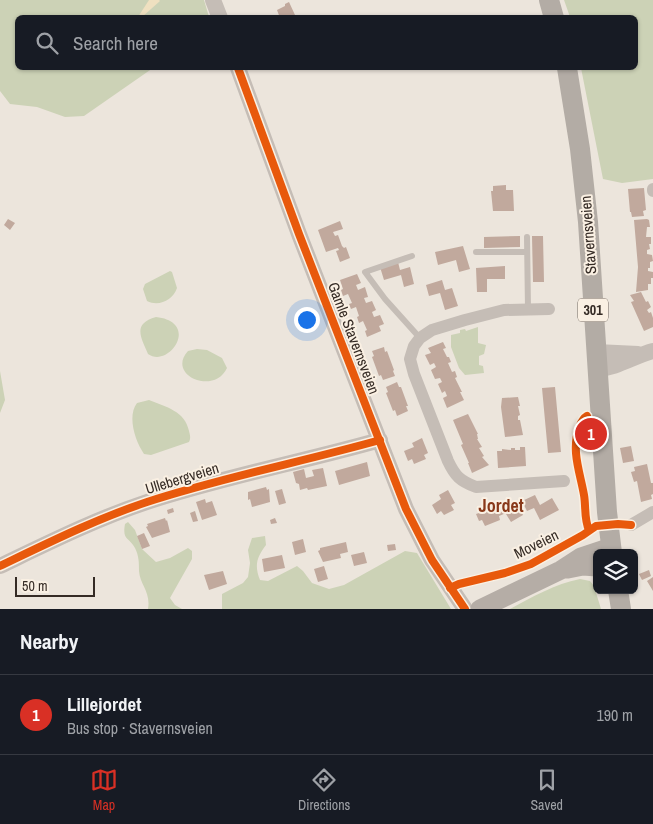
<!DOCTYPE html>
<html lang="en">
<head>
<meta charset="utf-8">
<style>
  :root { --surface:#171b24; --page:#20242c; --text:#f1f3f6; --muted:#9ea1a6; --line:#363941; --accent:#d93025 }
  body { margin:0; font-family:"Archivo Narrow",sans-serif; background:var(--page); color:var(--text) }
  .controls { position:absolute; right:15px; bottom:15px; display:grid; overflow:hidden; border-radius:8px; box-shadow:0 1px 4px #0004 }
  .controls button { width:45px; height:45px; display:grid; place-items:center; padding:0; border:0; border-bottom:1px solid var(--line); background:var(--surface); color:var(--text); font:25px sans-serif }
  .scale { position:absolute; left:15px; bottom:12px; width:80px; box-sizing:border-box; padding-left:5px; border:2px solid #352b25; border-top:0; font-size:14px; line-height:18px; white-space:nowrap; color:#352b25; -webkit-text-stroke:4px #faf0e3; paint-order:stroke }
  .you { position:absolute; left:306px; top:319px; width:18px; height:18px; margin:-12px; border:4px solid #fff; border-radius:50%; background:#1a73e8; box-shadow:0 0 0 8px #1a73e833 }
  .badge { display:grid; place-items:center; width:32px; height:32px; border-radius:50%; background:var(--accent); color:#fff; font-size:16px; font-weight:700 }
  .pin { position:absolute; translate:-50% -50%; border:2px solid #fff; box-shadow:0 1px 5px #0006 }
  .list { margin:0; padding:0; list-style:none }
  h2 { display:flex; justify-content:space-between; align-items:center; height:65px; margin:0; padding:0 20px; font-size:21px }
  h2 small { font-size:16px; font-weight:400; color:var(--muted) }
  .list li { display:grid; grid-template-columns:32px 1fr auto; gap:15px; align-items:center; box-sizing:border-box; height:80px; padding:0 20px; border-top:1px solid var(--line) }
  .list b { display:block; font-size:19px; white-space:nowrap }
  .list p { margin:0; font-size:16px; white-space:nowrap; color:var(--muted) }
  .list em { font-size:16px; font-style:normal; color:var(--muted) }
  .icon { flex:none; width:28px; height:28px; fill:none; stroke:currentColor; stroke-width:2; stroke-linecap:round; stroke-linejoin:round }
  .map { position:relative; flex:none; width:653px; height:609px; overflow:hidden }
  .search { position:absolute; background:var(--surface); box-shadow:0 1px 4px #0004; left:15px; right:15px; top:15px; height:55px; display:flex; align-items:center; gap:12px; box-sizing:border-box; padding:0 18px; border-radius:8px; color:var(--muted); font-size:19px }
  .sheet { height:145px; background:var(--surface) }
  nav { display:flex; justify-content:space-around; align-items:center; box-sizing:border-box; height:70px; border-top:1px solid var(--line); background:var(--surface); font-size:14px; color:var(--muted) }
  nav a { display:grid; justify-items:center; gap:2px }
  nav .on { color:var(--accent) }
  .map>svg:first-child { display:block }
  .green { fill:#ccd2b6 }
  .sand { fill:#efe0c0 }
  .building { fill:#c1a99d }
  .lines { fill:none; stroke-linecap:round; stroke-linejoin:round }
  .service { stroke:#c5bdb6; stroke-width:6 }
  .minor { stroke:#c5bdb6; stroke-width:12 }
  .tertiary { stroke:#c5bdb6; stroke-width:16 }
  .secondary { stroke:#b5ada6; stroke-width:19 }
  .primary { stroke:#b3aca5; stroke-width:20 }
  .cycleway-casing { stroke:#faf0e3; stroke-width:11 }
  .cycleway { stroke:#e8590c; stroke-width:8 }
  .labels { text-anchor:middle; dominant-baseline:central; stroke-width:4; stroke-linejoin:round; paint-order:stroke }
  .shield { fill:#faf0e3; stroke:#70665e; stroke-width:1 }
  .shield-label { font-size:14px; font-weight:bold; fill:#352b25 }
  .street-label { font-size:15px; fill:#352b25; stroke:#faf0e3 }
  .quarter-label { font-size:18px; font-weight:bold; fill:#893819; stroke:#faf0e3 }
</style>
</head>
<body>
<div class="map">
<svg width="653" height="609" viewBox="0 0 653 609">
  <rect width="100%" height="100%" fill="#ece5dc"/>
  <path class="green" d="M0,0H204L209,17L18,18V68H153L84,116L65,117L37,107L10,104L0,91Z
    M564,0H653V179L622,183L603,179L581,68H636V18L570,17Z
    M170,271L172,272L177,288C173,300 159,307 147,301L143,289L145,284Z
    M156,317C201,322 169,369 148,354C141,337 132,324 156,317Z
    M478,327V343L486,345L484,354L479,356V365L483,366L484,373L465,375L459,368L451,347V335L460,333V330L465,329L466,331Z
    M197,349L207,350L222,358L227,368C214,396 166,375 188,351Z
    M0,371L5,400L0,413Z
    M149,400C166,407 185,411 189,431C190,435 191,438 189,442L151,455L144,454C135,441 127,416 137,403Z
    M128,522L135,530L142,549L156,562L170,558L188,548L192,551V559L170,598L175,605L182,609H148C151,592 140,585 139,571C139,563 139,556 135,548C129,537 122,541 125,524Z
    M265,536L266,545C257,557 254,565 260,580L268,581L297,566L303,571L312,583L329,589L344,585L405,551L417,553L451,609H222V594L243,583L248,577L250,563L248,550L252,538Z
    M580,579L590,581L594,586L601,609H510C532,597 555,584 580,579Z"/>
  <path class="sand" d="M149,0H159L160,1L142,17H138Z"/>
  <path class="building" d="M289,2L295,15L289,18H280L277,10L285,6V4Z
    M506,185V190H513L514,211H493L491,191H493V186Z
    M644,188L646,210L643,211L644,216L632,217L631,212H630L628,189Z
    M8,219L15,223L10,230L4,225Z
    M647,219L649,220L650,227H647L646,237H651V244H649L650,249L647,250V254L652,255L653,261L650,262V268H648V271L653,272V278H651V284H648V290L636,292L638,267L634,220Z
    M340,221L343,229L333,232L335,236L338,235L342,246L344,248L346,247L350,258L340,262L336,251L339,250L338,248L326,252L318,230Z
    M520,236V247L484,248V237Z
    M532,236H543L544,282H533Z
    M463,246L470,269L459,272L456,260L438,265L435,252Z
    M398,262L400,270L410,267L414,284L404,287L401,275L384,280L380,267Z
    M505,266V279H487V292H477L476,268Z
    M357,274L361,283L356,285L358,290L365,287L368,297L364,298L366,303L372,301L376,310L372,312L374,317L380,315L384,324L379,326L381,331L367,337L365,331L367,330L363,321L359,323L357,317L359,316L356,307L351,309L349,304L352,303L348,294L343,296L341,290L343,289L340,280Z
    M442,280L445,290L452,288L458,306L445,310L440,293L429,296L426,285Z
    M641,292L646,302L648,301L651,307L647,310L649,313L651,312L653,318V327L644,331L631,302L634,301L630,295Z
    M443,342L446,348L443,349L447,357H449L451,362L448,363L452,372L455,371L457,377L455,378L462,392H460L464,400L447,408L443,398L447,396L445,391L442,393L438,384L442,382L440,378L435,379L431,370L436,367L434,363L430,365L425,355L431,353L428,348Z
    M384,347L385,352L387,351L394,370L393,371L395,376L383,380L381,375L379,376L372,357L374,356L372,351Z
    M397,382L399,387H401L408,406H406L408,411L397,416L395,410L393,411L386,393L388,392L386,387Z
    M555,387L561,452L548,453L542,388Z
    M518,397L520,406H518L520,415L518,416V420H520L523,435L505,437L501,407L502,398Z
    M468,414L478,434H477L478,439H477L482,447L479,448L484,456L482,457L489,465L472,473L468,463H469L461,445L463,444L453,420Z
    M422,438L428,453L424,455L426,459L414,464L412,459L408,461L404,451L414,447L412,443Z
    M631,446L634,461L623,463L620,448Z
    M520,447H525L526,466L498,468L497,451H502V449L511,450V448H515V450H520Z
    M367,462L370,476L339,485L335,471Z
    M647,464L651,483H653V494L651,495L652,499L641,502L637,481L634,482L631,472L635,471L634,467Z
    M323,468L327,486L308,490L307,488L300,490L299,484L296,483L293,472L304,469L306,478L314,476L312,470Z
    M266,487L267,490L269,489L270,502L252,507L250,499L248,500V492Z
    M282,489L286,503L279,505L275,491Z
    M448,490L455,503L451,505L454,510L444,515L441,511L437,514L432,505L441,499L439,495Z
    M535,495L540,505L552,498L559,510L540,520L534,508L527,511L523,503L522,509H520L523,515L511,522L506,514L516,508L517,501L523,502L522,501Z
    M205,499L206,503L212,501L217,515L202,520L196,502Z
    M499,503H502L506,513L499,516L500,520L485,526L482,520L479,521L476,514L479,513L478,511Z
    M173,508L174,512L168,514L167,510Z
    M195,511L198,521L193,522L190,513Z
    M165,518L166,521L167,520L170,532L152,538L146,527L148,526L147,524Z
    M275,518L277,523L271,524L270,520Z
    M144,533L150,546L142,549L137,536Z
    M303,539L306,552L295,555L292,542Z
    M346,542L348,552L340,554L341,558L323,562L318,551L320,550V548Z
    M395,544L396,550L388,551L387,545Z
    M364,552L367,563L354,566L351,555Z
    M282,555L285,568L264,572L262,559Z
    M324,566L328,579L318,582L314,569Z
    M649,570L651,576L642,580L639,574Z
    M223,571L227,584L209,590L204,575Z
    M653,577V591L647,581Z"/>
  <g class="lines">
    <path class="service" d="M527,237L528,309
      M476,252H527
      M412,256L365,272L385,299L420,338"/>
    <path class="minor" d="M653,189V191
      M549,309L504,310L465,320L432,330L420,338L414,346L410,359L414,374L448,461C455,476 460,481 476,487L564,481
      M631,525L653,512"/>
    <path class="tertiary" d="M213,0L220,18
      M238,68L299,234L406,509L432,560L465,609
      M596,352L638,354
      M597,369C617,368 634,356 653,351
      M0,566C48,543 96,519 147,502C223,477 302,462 380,440"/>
    <path class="secondary" d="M568,569L583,566L597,567
      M480,609L561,570L581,557L611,547"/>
    <path class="primary" d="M549,0L554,18
      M567,68L580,149L588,222L607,512L612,553
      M618,590L621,609"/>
    <defs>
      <path id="cycleway" d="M238,68L299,234L406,509L432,560L465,609
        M587,416C582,419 581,423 579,428C571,451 580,472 584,495C586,506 584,520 589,530
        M0,566C48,543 96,519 147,502C223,477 302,462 380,440
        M450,588L459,584L505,573L531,564L583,535L596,526L618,524L631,525"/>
    </defs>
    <use href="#cycleway" class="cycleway-casing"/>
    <use href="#cycleway" class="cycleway"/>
  </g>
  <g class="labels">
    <rect class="shield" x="578" y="298.5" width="30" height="23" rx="4"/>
    <g class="shield-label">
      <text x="593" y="310">301</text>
    </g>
    <g class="street-label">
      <text transform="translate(588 235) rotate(-94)">Stavernsveien</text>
      <text transform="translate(354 338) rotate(69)">Gamle Stavernsveien</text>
      <text transform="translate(182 478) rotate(-17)">Ullebergveien</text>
      <text transform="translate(536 544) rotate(-26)">Moveien</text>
    </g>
    <g class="quarter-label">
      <text x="501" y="505">Jordet</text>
    </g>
  </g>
</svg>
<div class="controls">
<button><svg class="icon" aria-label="layers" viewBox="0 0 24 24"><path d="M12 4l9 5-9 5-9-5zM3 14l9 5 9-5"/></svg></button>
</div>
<div class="scale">50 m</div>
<div class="you"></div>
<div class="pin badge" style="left:591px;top:434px">1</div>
<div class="search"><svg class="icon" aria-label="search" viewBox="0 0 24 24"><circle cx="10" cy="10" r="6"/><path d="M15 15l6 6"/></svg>Search here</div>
</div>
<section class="sheet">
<h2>Nearby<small></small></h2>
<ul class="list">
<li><span class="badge">1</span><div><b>Lillejordet</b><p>Bus stop · Stavernsveien</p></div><em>190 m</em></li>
</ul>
</section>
<nav>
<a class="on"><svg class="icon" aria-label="map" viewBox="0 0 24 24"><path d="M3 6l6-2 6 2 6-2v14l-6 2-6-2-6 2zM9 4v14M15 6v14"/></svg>Map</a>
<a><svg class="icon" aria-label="directions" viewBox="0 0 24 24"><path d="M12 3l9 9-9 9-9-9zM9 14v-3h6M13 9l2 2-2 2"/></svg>Directions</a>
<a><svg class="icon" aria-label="saved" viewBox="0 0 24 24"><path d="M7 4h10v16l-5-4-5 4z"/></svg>Saved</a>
</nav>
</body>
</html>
